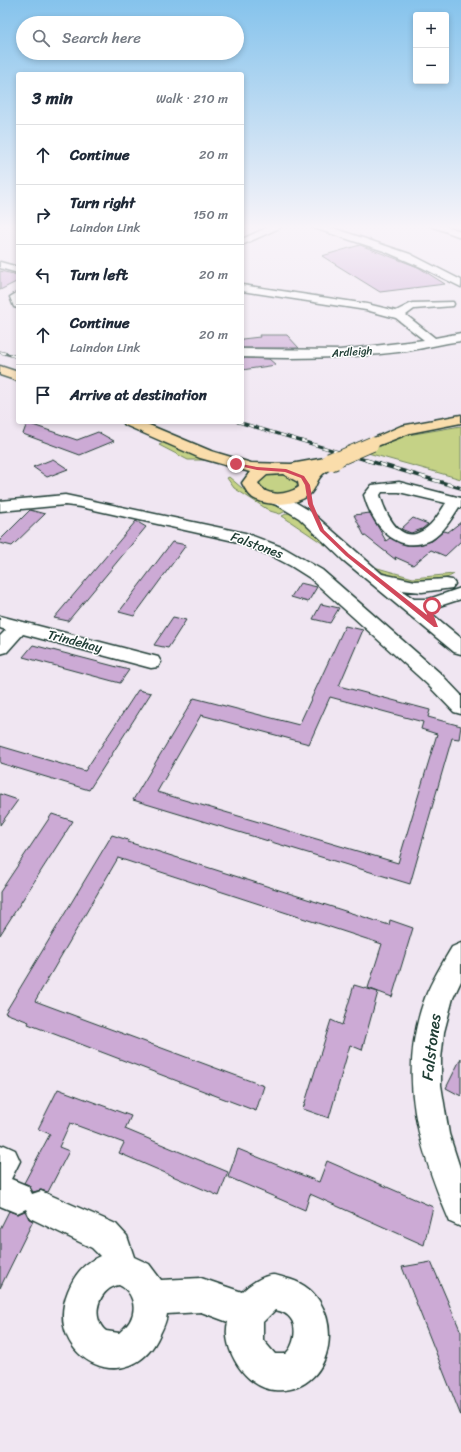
<!DOCTYPE html>
<html lang="en">
<head>
<meta charset="utf-8">
<style>
  :root { --surface:#fff; --page:#f2f2f3; --text:#1f2937; --muted:#747a83; --line:#e0e1e3 }
  body { margin:0; font-family:Sriracha,sans-serif; background:var(--page); color:var(--text) }
  .controls { position:absolute; right:12px; top:12px; display:grid; overflow:hidden; border-radius:4px; box-shadow:0 2px 6px #0003 }
  .controls button { width:36px; height:36px; display:grid; place-items:center; padding:0; border:0; border-bottom:1px solid var(--line); background:var(--surface); color:var(--text); font:20px sans-serif }
  .stop { position:absolute; width:12px; height:12px; margin:-9px; border:3px solid #d1495b; border-radius:50%; background:#fff }
  .stop.end { background:#d1495b; border-color:#fff; box-shadow:0 1px 4px #0008 }
  .list { margin:0; padding:0; list-style:none }
  h2 { display:flex; justify-content:space-between; align-items:center; height:52px; margin:0; padding:0 16px; font-size:17px }
  h2 small { font-size:13px; font-weight:400; color:var(--muted) }
  .list li { display:grid; grid-template-columns:26px 1fr auto; gap:12px; align-items:center; box-sizing:border-box; height:60px; padding:0 16px; border-top:1px solid var(--line) }
  .list b { display:block; font-size:15px; white-space:nowrap }
  .list p { margin:0; font-size:13px; white-space:nowrap; color:var(--muted) }
  .list em { font-size:13px; font-style:normal; color:var(--muted) }
  .icon { flex:none; width:22px; height:22px; fill:none; stroke:currentColor; stroke-width:2; stroke-linecap:round; stroke-linejoin:round }
  .map { position:relative; flex:none; width:461px; height:1452px; overflow:hidden }
  .search { position:absolute; background:var(--surface); box-shadow:0 2px 6px #0003; left:16px; top:16px; width:228px; height:44px; display:flex; align-items:center; gap:10px; box-sizing:border-box; padding:0 14px; border-radius:22px; color:var(--muted); font-size:15px }
  .panel { position:absolute; background:var(--surface); box-shadow:0 2px 6px #0003; left:16px; top:72px; width:228px; height:352px; border-radius:4px }
  .map>svg:first-child { display:block }
  .green { fill:#c5d286; stroke:#72885d }
  .building { fill:#ccaad5; stroke:#1f3d34; fill-rule:evenodd }
  .lines { fill:none; stroke-linecap:round; stroke-linejoin:round }
  .minor-casing { stroke:#1f3d34; stroke-width:3 }
  .major-casing { stroke:#1f3d34; stroke-width:3 }
  .minor { fill:#fff; fill-rule:evenodd }
  .major { fill:#faddab; fill-rule:evenodd }
  .rail-far1-casing { stroke:#1f3d34; stroke-width:3 }
  .rail-casing { stroke:#1f3d34; stroke-width:3.5 }
  .rail-far1 { stroke:#fff; stroke-width:2; stroke-dasharray:5.5; stroke-linecap:butt }
  .rail { stroke:#fff; stroke-width:2.5; stroke-dasharray:7; stroke-linecap:butt }
  .major-bridge-far1-casing { stroke:#1f3d34; stroke-width:16; stroke-linecap:butt }
  .major-bridge-casing { stroke:#1f3d34; stroke-width:20; stroke-linecap:butt }
  .major-bridge-far1 { stroke:#faddab; stroke-width:14 }
  .major-bridge { stroke:#faddab; stroke-width:18 }
  .route { fill:#d1495b }
  .labels { text-anchor:middle; dominant-baseline:central; stroke-width:3; stroke-linejoin:round; paint-order:stroke }
  .far-street-label { font-size:11px; fill:#1f3d34; stroke:#fff }
  .street-label { font-size:13px; fill:#1f3d34; stroke:#fff }
  .near-street-label { font-size:16px; fill:#1f3d34; stroke:#fff }
</style>
</head>
<body>
<div class="map">
<svg width="461" height="1452" viewBox="0 0 461 1452">
  <rect width="100%" height="100%" fill="#f0e6f2"/>
  <filter id="ink" filterUnits="userSpaceOnUse"><feTurbulence type="fractalNoise" baseFrequency=".025" numOctaves="2"/><feDisplacementMap in="SourceGraphic" scale="8" xChannelSelector="R" yChannelSelector="G"/><feConvolveMatrix kernelMatrix="1 2 1 2 8 2 1 2 1" color-interpolation-filters="sRGB"/></filter>
  <g filter="url(#ink)">
    <path class="green" d="M461,426V479L357,450L402,436Z
      M163,443L190,452L204,460H188L159,445Z
      M280,474L290,476L297,480V486C288,498 266,496 259,484V481L267,475Z
      M229,477L249,494L288,510L280,514L270,511L234,488L227,478Z
      M290,512H296L327,544L325,545L282,516Z
      M374,567L413,578L454,574C432,589 395,582 374,567Z"/>
    <path class="building" d="M360,245L418,267L445,284L380,292L322,256Z
      M0,271L18,275V281L0,290Z
      M259,335H287L299,348H242V339L260,337Z
      M242,358L269,359L276,365L242,370Z
      M27,423L77,440L98,432L114,441L80,455L23,434Z
      M53,459L68,469L47,477L33,467Z
      M30,510L45,514L12,546L0,543V540Z
      M370,513L386,541L390,538L407,545H419L432,541L444,531L448,532L461,522V541L445,556L431,550L413,565L395,557L396,560L364,535L354,515Z
      M413,518L428,524L422,529L411,533L401,529Z
      M136,521L146,527L68,621L54,618Z
      M172,542L186,545L134,616L119,612Z
      M300,583L317,587L308,602L291,597Z
      M321,604L339,608L330,623L313,619Z
      M173,617L186,620L168,648L154,645Z
      M345,626L363,630L339,686L430,710L428,717L461,726L459,739L452,738L410,884L133,800L194,698L299,725ZM330,697L423,722L421,729L437,734L398,863L157,792L201,715L309,744Z
      M33,645L129,670L120,683L23,657Z
      M138,690L151,693L89,790L0,763V746L85,771Z
      M0,794L18,800L0,825Z
      M52,814L73,821L0,935V892Z
      M112,835L128,840V842L389,925L390,920L413,928L392,997L368,988L382,944L118,858L35,1001L264,1086L256,1111L28,1024L29,1022L5,1013Z
      M354,985L378,992L362,1050L350,1045L329,1118L303,1109L331,1020L342,1025Z
      M461,1058V1096L446,1088Z
      M58,1089L131,1116L125,1129L228,1172L219,1196L119,1153L124,1143L70,1123L59,1147L69,1151L48,1192L41,1190L33,1192L29,1185L24,1183L50,1134L38,1129Z
      M238,1149L319,1182L327,1161L433,1207L424,1245L310,1194L305,1210L228,1177Z
      M9,1211L18,1214L25,1211L29,1219L33,1221L0,1288V1229Z
      M431,1262L461,1332V1416L402,1267Z"/>
    <g class="lines">
      <defs>
        <path id="minor" d="M273,225H286L242,245V239Z
          M305,225H321L333,228L410,254L461,280V287L421,267L384,251Z
          M428,225H442L461,231V237Z
          M0,262L18,267V273L0,268Z
          M242,285L367,304L396,311L412,303L453,302L454,304L453,306L414,309L406,315L435,338L461,333V341C443,343 425,348 407,351C352,358 297,359 242,357V349L340,350L424,340L396,318L366,310L242,291Z
          M18,292V308L14,307L10,297Z
          M399,482L461,498V508L459,507C452,518 443,533 431,540C397,556 372,525 364,495L372,485ZM382,492H399L446,503C439,514 431,528 418,533C398,542 384,510 380,495Z
          M272,493L290,499L310,511L382,574L415,581L446,579L452,580L455,584L452,588L422,592L401,590L414,599H429L461,588V599L427,610L461,638V654L454,652L343,560L299,518L279,506L266,501L264,498L266,495Z
          M65,495L245,533L284,548L322,570L441,674L461,695V714L454,712L427,684L310,578L291,566L272,556L234,541L81,507L65,505L0,511V501Z
          M0,616L158,657L161,662L158,667L151,668L23,634L7,652L0,654V636L6,630L0,628Z
          M461,943V981L453,998L444,1032L441,1059V1085L449,1134L461,1171V1227L450,1222C419,1149 396,1077 425,998C432,980 442,964 452,947Z
          M4,1145L15,1150L20,1161L11,1179L28,1186L32,1194L41,1191L116,1224L127,1236L134,1257L149,1264L161,1280L201,1278L242,1292C249,1285 263,1275 273,1275C277,1275 282,1277 285,1278C350,1292 340,1396 274,1390C246,1388 221,1349 228,1322L201,1312L167,1314C166,1322 163,1328 160,1334C131,1402 41,1358 68,1291C75,1274 83,1264 100,1256L92,1248L30,1218L26,1209L17,1213L0,1206V1147ZM119,1285C132,1291 138,1307 130,1321C128,1325 123,1329 119,1333L106,1331C90,1318 98,1288 119,1285ZM275,1310C281,1311 287,1313 291,1319C298,1328 294,1348 285,1354H275L263,1340V1322Z"/>
        <path id="major" d="M0,366L18,372V381L0,375Z
          M461,415V423L410,433L372,448L367,447L365,444L367,441L401,426Z
          M123,422H142L211,451L251,463L291,464L330,457L335,459L338,462C334,468 326,470 321,476C316,481 316,489 310,494C296,506 269,507 253,498C248,494 245,489 242,483L250,472L200,458L125,425ZM283,474L298,482L299,487C287,495 266,498 258,483L267,475Z"/>
      </defs>
      <use href="#minor" class="minor-casing"/>
      <use href="#major" class="major-casing"/>
      <use href="#minor" class="minor"/>
      <use href="#major" class="major"/>
      <defs>
        <path id="rail-far1" d="M0,352L18,357
          M238,422L369,461"/>
        <path id="rail" d="M366,460L461,488"/>
      </defs>
      <use href="#rail-far1" class="rail-far1-casing"/>
      <use href="#rail" class="rail-casing"/>
      <use href="#rail-far1" class="rail-far1"/>
      <use href="#rail" class="rail"/>
      <defs>
        <path id="major-bridge-far1" d="M333,461L372,444"/>
        <path id="major-bridge" d="M330,462L335,460"/>
      </defs>
      <use href="#major-bridge-far1" class="major-bridge-far1-casing"/>
      <use href="#major-bridge" class="major-bridge-casing"/>
      <use href="#major-bridge-far1" class="major-bridge-far1"/>
      <use href="#major-bridge" class="major-bridge"/>
    </g>
  </g>
  <linearGradient id="sky" x2="0" y2="1"><stop stop-color="#85c3ec"/><stop offset="0.53" stop-color="#f8f4f9"/><stop offset="1" stop-color="#f8f4f9" stop-opacity="0"/></linearGradient>
  <rect width="461" height="428" fill="url(#sky)"/>
  <path class="route" d="M236,463L257,467L286,469L304,476L310,485L313,504L324,530L349,554L427,615L426,611L430,605H434L432,611L438,627H434L346,556L320,531L308,504L305,485L301,478L285,472L257,470L235,465Z"/>
  <g class="labels">
    <g class="far-street-label">
      <text transform="translate(352 352) rotate(-4)">Ardleigh</text>
    </g>
    <g class="street-label">
      <text transform="translate(257 545) rotate(20)">Falstones</text>
      <text transform="translate(75 641) rotate(15)">Trindehay</text>
    </g>
    <g class="near-street-label">
      <text transform="translate(431 1047) rotate(-83)">Falstones</text>
    </g>
  </g>
</svg>
<div class="controls">
<button>+</button>
<button>−</button>
</div>
<div class="stop" style="left:432px;top:606px"></div>
<div class="stop end" style="left:236px;top:464px"></div>
<div class="search"><svg class="icon" aria-label="search" viewBox="0 0 24 24"><circle cx="10" cy="10" r="6"/><path d="M15 15l6 6"/></svg>Search here</div>
<section class="panel">
<h2>3 min<small>Walk · 210 m</small></h2>
<ul class="list">
<li><svg class="icon" aria-label="ahead" viewBox="0 0 24 24"><path d="M12 20V5M6 11l6-6 6 6"/></svg><div><b>Continue</b></div><em>20 m</em></li>
<li><svg class="icon" aria-label="right" viewBox="0 0 24 24"><path d="M7 20v-9h11M14 6l5 5-5 5"/></svg><div><b>Turn right</b><p>Laindon Link</p></div><em>150 m</em></li>
<li><svg class="icon" aria-label="left" viewBox="0 0 24 24"><path d="M17 20v-9H6M10 6l-5 5 5 5"/></svg><div><b>Turn left</b></div><em>20 m</em></li>
<li><svg class="icon" aria-label="ahead" viewBox="0 0 24 24"><path d="M12 20V5M6 11l6-6 6 6"/></svg><div><b>Continue</b><p>Laindon Link</p></div><em>20 m</em></li>
<li><svg class="icon" aria-label="arrive" viewBox="0 0 24 24"><path d="M6 21V4h12l-3 4 3 4H6"/></svg><div><b>Arrive at destination</b></div></li>
</ul>
</section>
</div>
</body>
</html>
